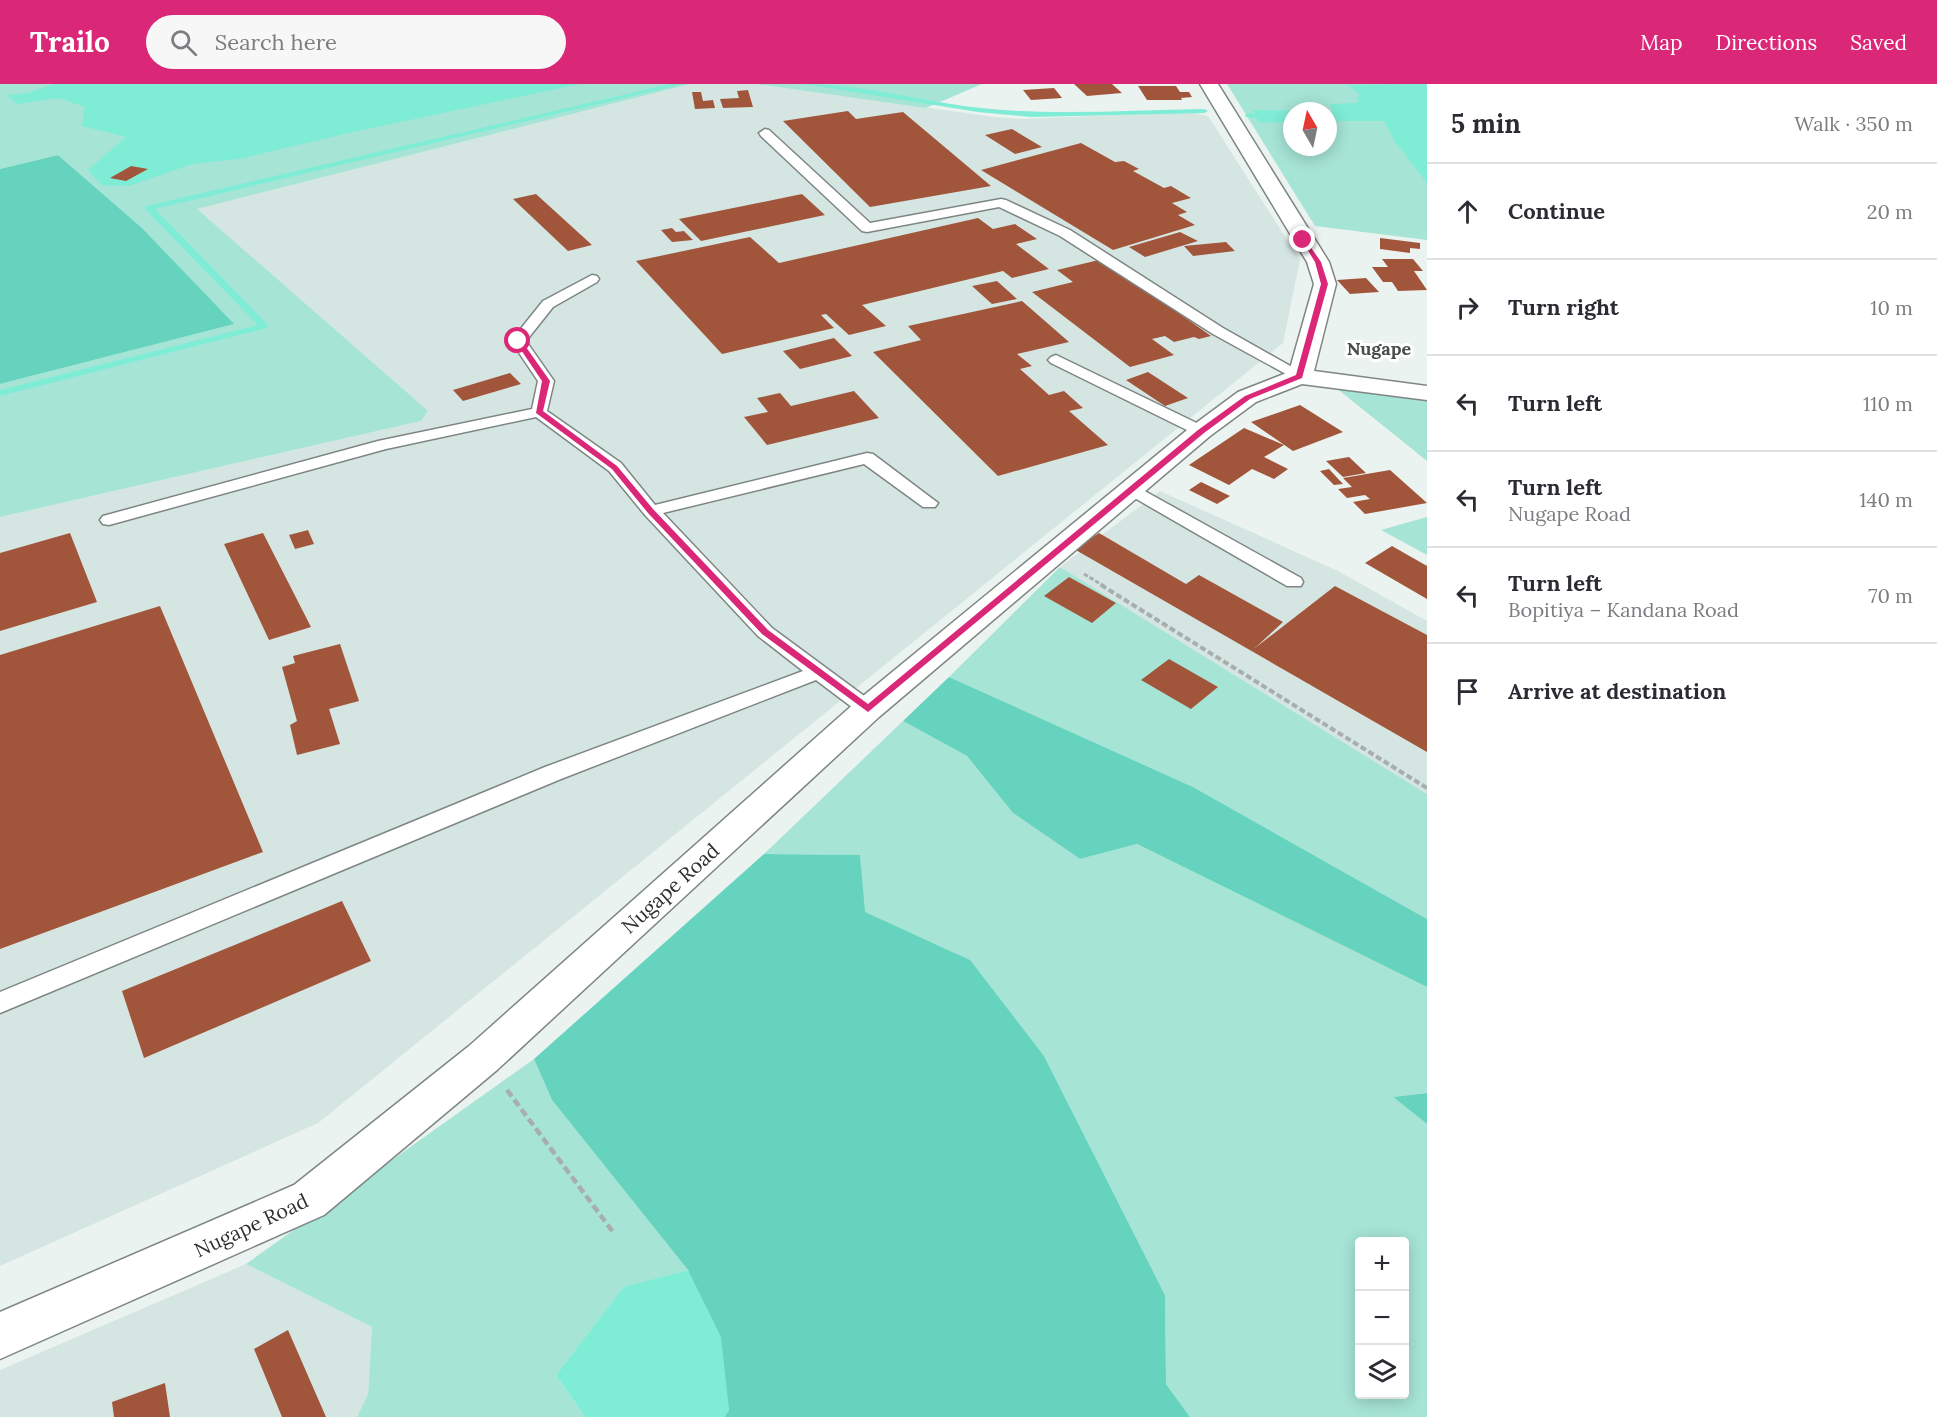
<!DOCTYPE html>
<html lang="en">
<head>
<meta charset="utf-8">
<style>
  :root { --surface:#fff; --page:#f7f7f7; --text:#2b2b33; --muted:#7c7c81; --line:#e1e1e2; --accent:#db2777 }
  body { margin:0; font-family:Lora,serif; background:var(--page); color:var(--text) }
  .controls { position:absolute; right:18px; bottom:18px; display:grid; overflow:hidden; border-radius:6px; box-shadow:0 3px 15px #0003 }
  .controls button { width:54px; height:54px; display:grid; place-items:center; padding:0; border:0; border-bottom:2px solid var(--line); background:var(--surface); color:var(--text); font:30px sans-serif }
  .compass { position:absolute; left:1283px; top:18px; width:54px; height:54px; border-radius:50%; background:var(--surface); box-shadow:0 3px 15px #0003; rotate:351deg }
  .stop { position:absolute; width:18px; height:18px; margin:-14px; border:4px solid #db2777; border-radius:50%; background:#fff }
  .stop.end { background:#db2777; border-color:#fff; box-shadow:0 2px 6px #0008 }
  .list { margin:0; padding:0; list-style:none }
  h2 { display:flex; justify-content:space-between; align-items:center; height:78px; margin:0; padding:0 24px; font-size:26px }
  h2 small { font-size:20px; font-weight:400; color:var(--muted) }
  .list li { display:grid; grid-template-columns:39px 1fr auto; gap:18px; align-items:center; box-sizing:border-box; height:96px; padding:0 24px; border-top:2px solid var(--line) }
  .list b { display:block; font-size:22px; white-space:nowrap }
  .list p { margin:0; font-size:20px; white-space:nowrap; color:var(--muted) }
  .list em { font-size:20px; font-style:normal; color:var(--muted) }
  .icon { flex:none; width:33px; height:33px; fill:none; stroke:currentColor; stroke-width:2; stroke-linecap:round; stroke-linejoin:round }
  .map { position:relative; flex:none; width:1427px; height:1333px; overflow:hidden }
  header { display:flex; align-items:center; gap:36px; box-sizing:border-box; height:84px; padding:0 30px; background:var(--accent); color:#fff }
  header strong { font-size:28px }
  nav { display:flex; gap:33px; margin-inline-start:auto; font-size:21px }
  .search { width:420px; height:54px; background:var(--page); display:flex; align-items:center; gap:15px; box-sizing:border-box; padding:0 21px; border-radius:33px; color:var(--muted); font-size:22px }
  main { display:flex }
  aside { flex:1; background:var(--surface) }
  .map>svg:first-child { display:block }
  .built { fill:#d5e6e2 }
  .green { fill:#a6e4d6; fill-rule:evenodd }
  .forest { fill:#65d3be }
  .water { fill:#7fecd6 }
  .lines { fill:none; stroke-linecap:round; stroke-linejoin:round }
  .stream { fill:#7fecd6; fill-rule:evenodd }
  .building { fill:#a1563b }
  .lane-casing { stroke:#7e8684; stroke-width:3 }
  .secondary-casing { stroke:#7e8684; stroke-width:3 }
  .path-far2 { stroke:#a7aeac; stroke-width:3; stroke-dasharray:4.5 2; stroke-linecap:butt }
  .path-far1 { stroke:#a7aeac; stroke-width:4; stroke-dasharray:6 3; stroke-linecap:butt }
  .path { stroke:#a7aeac; stroke-width:4.5; stroke-dasharray:8 4; stroke-linecap:butt }
  .lane { fill:#fff; fill-rule:evenodd }
  .secondary { fill:#fff; fill-rule:evenodd }
  .route { fill:#db2777 }
  .labels { text-anchor:middle; dominant-baseline:central; stroke-width:6; stroke-linejoin:round; paint-order:stroke }
  .far-quarter-label { font-size:18px; font-weight:bold; fill:#454d4b; stroke:#fff }
  .street-label { font-size:20px; fill:#2d3130; stroke:#fff }
</style>
</head>
<body>
<header>
<strong>Trailo</strong>
<div class="search"><svg class="icon" aria-label="search" viewBox="0 0 24 24"><circle cx="10" cy="10" r="6"/><path d="M15 15l6 6"/></svg>Search here</div>
<nav><a>Map</a><a>Directions</a><a>Saved</a></nav>
</header>
<main>
<div class="map">
<svg width="1427" height="1333" viewBox="0 0 1427 1333">
  <rect width="100%" height="100%" fill="#eaf3f0"/>
  <path class="built" d="M690,0H756L995,33L1023,35L1189,28L1208,32L1300,176L1283,259L318,1039L0,1182V433L421,337L428,328L196,125Z
    M1160,407L1338,487L1427,537V710L1060,483Z
    M246,1180L372,1243L368,1310L357,1333H0V1286Z"/>
  <path class="green" d="M0,0H690L197,125L428,327L421,337L0,433V300L233,240L142,144L58,71L0,85Z
    M756,0H982L926,24Z
    M1227,0H1427V156L1315,142ZM1292,27H1328V63H1292Z
    M1335,303L1427,316V377Z
    M1427,433V471L1381,446Z
    M1060,483L1427,710V835L1193,703L949,593Z
    M903,637L967,672L1013,729L1080,775L1137,760L1427,903V1009L1393,1013L1427,1040V1333H1190L1166,1300L1165,1211L1044,972L955,869L864,828L860,771L764,770ZM1360,1158H1404V1310H1360Z
    M534,975L552,1016L688,1186L624,1204L556,1291L585,1333H357L368,1310L372,1243L246,1180Z"/>
  <path class="forest" d="M58,71L142,144L234,240L0,300V85Z
    M949,593L1193,703L1427,835V903L1137,760L1080,775L1013,729L967,672L903,637Z
    M764,770L860,771L865,828L970,876L1044,972L1165,1211L1166,1300L1190,1333H724L729,1326L688,1186L552,1016L534,975Z
    M1427,1009V1040L1393,1013Z"/>
  <path class="water" d="M54,0H580L353,48L239,75L192,80L129,102L102,101L88,86L126,53L82,42L85,23L59,14L18,20L6,11L28,9Z
    M1427,0V99L1394,56L1384,37H1328V28L1333,27L1330,20L1357,19L1359,10L1349,1Z
    M1253,26L1318,27H1292V39L1259,38Z
    M688,1186L721,1253L729,1326L724,1333H585L556,1291L624,1203Z"/>
  <g class="lines">
    <path class="stream" d="M670,0H683L155,125L267,240V244L0,312V306L258,241L146,126V122Z
      M804,0C864,0 922,18 981,24C1055,32 1130,26 1204,25L1208,27L1204,29L1031,33L978,28Z
      M1249,29L1259,30L1260,32L1256,34L1246,33L1245,31Z"/>
  </g>
  <path class="building" d="M1074,0H1112L1122,9L1087,12Z
    M1138,2H1176L1180,8H1189L1192,13L1181,14L1182,16H1147Z
    M1054,4L1062,14L1031,16L1023,6Z
    M748,6L753,23L723,24L720,15L739,14L737,7Z
    M692,8H701L703,17L713,16L715,24L695,25Z
    M848,27L856,35L903,28L991,102L870,123L783,37Z
    M1012,45L1042,63L1015,70L985,51Z
    M1081,59L1115,78L1124,77L1139,85L1133,87L1164,104L1171,102L1191,114L1172,119L1187,128L1178,131L1195,141L1113,166L981,86Z
    M131,82L148,85L126,97L110,94Z
    M536,110L592,161L568,167L513,115Z
    M802,110L825,131L701,157L679,135Z
    M978,134L993,145L1015,140L1037,155L1016,160L1049,185L1012,194L1003,187L862,221L886,242L849,251L826,230L821,231L834,244L722,270L636,177L750,153L779,179Z
    M672,144L676,148L684,147L693,156L672,158L661,146Z
    M1180,148L1198,157L1145,173L1129,163Z
    M1380,154L1420,159V165L1410,164V169L1380,165Z
    M1226,158L1235,167L1193,172L1184,162Z
    M1103,175L1211,252L1199,255L1194,253L1174,258L1165,252L1152,255L1174,271L1130,283L1032,208L1073,198L1057,186Z
    M1382,175H1413L1423,187H1414L1427,206L1398,207L1392,198H1383L1372,183H1388Z
    M1366,194L1379,208L1350,210L1337,196Z
    M997,197L1017,215L992,220L972,202Z
    M1022,217L1069,258L1017,270L1032,282L1020,285L1049,311L1064,307L1083,324L1069,327L1108,361L998,392L873,268L921,256L908,242Z
    M834,254L852,272L800,285L783,267Z
    M1148,288L1188,314L1165,322L1126,296Z
    M510,289L521,300L463,317L453,306Z
    M854,307L879,334L767,361L744,333L768,328L757,314L780,309L791,322Z
    M1300,321L1343,348L1293,367L1251,338Z
    M1244,344L1284,361L1264,373L1288,385L1274,395L1252,385L1229,401L1189,381Z
    M1349,373L1366,389L1343,393L1326,377Z
    M1329,385L1343,400L1334,401L1320,387Z
    M1390,386L1427,419L1365,430L1353,418L1370,415L1365,411L1347,414L1338,405L1352,403L1343,394Z
    M1201,398L1230,412L1217,420L1189,406Z
    M308,446L314,460L295,465L289,451Z
    M70,449L97,518L0,547V469Z
    M263,449L311,543L269,556L224,460Z
    M1099,449L1186,500L1199,491L1283,538L1255,564L1335,502L1427,551V668L1074,465Z
    M1392,462L1427,482V515L1365,479Z
    M1069,493L1116,519L1092,539L1044,512Z
    M160,522L263,768L0,865V571Z
    M340,560L359,617L329,625L340,660L297,671L290,641L297,637L282,583L295,579L293,572Z
    M1169,575L1218,603L1191,625L1141,596Z
    M342,817L371,877L144,974L122,907Z
    M288,1246L326,1333H282L254,1265Z
    M165,1299L170,1333H114L112,1318Z"/>
  <g class="lines">
    <defs>
      <path id="lane" d="M765,45L769,46L870,139L1001,115L1006,116L1070,146L1223,244L1308,292L1300,297L1295,295L1213,250L1060,152L999,123L867,148L862,147L761,52L759,49Z
        M592,191L597,192L599,195L597,198L553,223L526,257L554,297L547,327L621,379L655,421L867,369L873,370L938,419L935,423H923L864,380L663,429L772,544L875,620L878,625L875,630L868,632L861,630L816,596L561,695L0,929V908L545,683L803,587L758,552L645,431L609,387L536,333L386,365L109,441L103,440L100,436L103,432L378,357L532,325L538,297L511,257L543,217Z
        M1056,271L1207,344L1209,347L1201,352L1195,350L1051,279L1048,276L1051,273Z
        M1132,400L1301,494L1303,498L1301,502H1287L1126,409L1123,405L1126,401Z"/>
      <path id="secondary" d="M1200,0H1218L1329,178L1336,200L1314,287L1427,302V316L1302,300L1256,318L1210,352L879,633L497,986L324,1131L0,1275V1228L294,1101L469,962L857,617L1192,342L1238,308L1289,288L1314,200L1307,178Z"/>
    </defs>
    <use href="#lane" class="lane-casing"/>
    <use href="#secondary" class="secondary-casing"/>
    <path class="path-far2" d="M1084,490L1104,502"/>
    <path class="path-far1" d="M1101,501L1427,704"/>
    <path class="path" d="M507,1006L613,1148"/>
    <use href="#lane" class="lane"/>
    <use href="#secondary" class="secondary"/>
  </g>
  <path class="route" d="M1301,155H1305L1321,178L1328,200L1302,294L1250,315L1204,349L868,628L762,550L648,429L612,385L536,329L542,297L515,257L521,256L550,297L543,327L617,382L653,425L768,546L868,620L1198,346L1245,312L1296,291L1321,200L1315,178Z"/>
  <g class="labels">
    <g class="far-quarter-label">
      <text x="1379" y="264">Nugape</text>
    </g>
    <g class="street-label">
      <text transform="translate(670 804) rotate(-42)">Nugape Road</text>
      <text transform="translate(251 1141) rotate(-25)">Nugape Road</text>
    </g>
  </g>
</svg>
<div class="controls">
<button>+</button>
<button>−</button>
<button><svg class="icon" aria-label="layers" viewBox="0 0 24 24"><path d="M12 4l9 5-9 5-9-5zM3 14l9 5 9-5"/></svg></button>
</div>
<svg class="compass" viewBox="-18 -18 36 36"><path d="M0-13l5 13h-10z" fill="#e53935"/><path d="M0 13l5-13h-10z" fill="#7c7c81"/></svg>
<div class="stop" style="left:518px;top:257px"></div>
<div class="stop end" style="left:1303px;top:156px"></div>
</div>
<aside>
<h2>5 min<small>Walk · 350 m</small></h2>
<ul class="list">
<li><svg class="icon" aria-label="ahead" viewBox="0 0 24 24"><path d="M12 20V5M6 11l6-6 6 6"/></svg><div><b>Continue</b></div><em>20 m</em></li>
<li><svg class="icon" aria-label="right" viewBox="0 0 24 24"><path d="M7 20v-9h11M14 6l5 5-5 5"/></svg><div><b>Turn right</b></div><em>10 m</em></li>
<li><svg class="icon" aria-label="left" viewBox="0 0 24 24"><path d="M17 20v-9H6M10 6l-5 5 5 5"/></svg><div><b>Turn left</b></div><em>110 m</em></li>
<li><svg class="icon" aria-label="left" viewBox="0 0 24 24"><path d="M17 20v-9H6M10 6l-5 5 5 5"/></svg><div><b>Turn left</b><p>Nugape Road</p></div><em>140 m</em></li>
<li><svg class="icon" aria-label="left" viewBox="0 0 24 24"><path d="M17 20v-9H6M10 6l-5 5 5 5"/></svg><div><b>Turn left</b><p>Bopitiya – Kandana Road</p></div><em>70 m</em></li>
<li><svg class="icon" aria-label="arrive" viewBox="0 0 24 24"><path d="M6 21V4h12l-3 4 3 4H6"/></svg><div><b>Arrive at destination</b></div></li>
</ul>
</aside>
</main>
</body>
</html>
